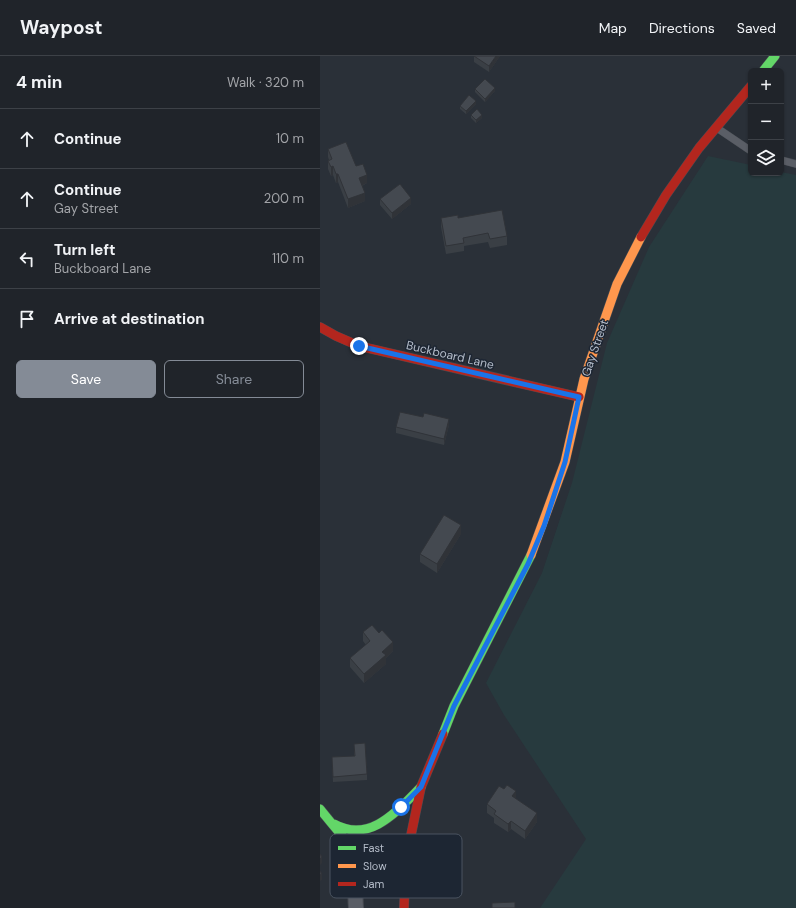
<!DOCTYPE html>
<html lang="en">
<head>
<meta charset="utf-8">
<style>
  :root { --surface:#20242a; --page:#282c32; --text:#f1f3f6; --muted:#a2a4a8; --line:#3d4147; --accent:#848b96 }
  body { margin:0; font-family:"DM Sans",sans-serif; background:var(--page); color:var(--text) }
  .controls { position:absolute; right:12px; top:12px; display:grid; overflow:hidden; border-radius:6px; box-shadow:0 1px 3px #0004 }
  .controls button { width:36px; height:36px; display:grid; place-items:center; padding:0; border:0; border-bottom:1px solid var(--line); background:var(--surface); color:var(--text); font:20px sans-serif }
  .stop { position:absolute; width:12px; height:12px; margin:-9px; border:3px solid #1a73e8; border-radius:50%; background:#fff }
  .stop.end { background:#1a73e8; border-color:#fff; box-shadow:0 1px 4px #0008 }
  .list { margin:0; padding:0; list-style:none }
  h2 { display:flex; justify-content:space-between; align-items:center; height:52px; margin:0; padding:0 16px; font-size:17px }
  h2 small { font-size:13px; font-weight:400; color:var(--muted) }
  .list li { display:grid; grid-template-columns:26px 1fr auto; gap:12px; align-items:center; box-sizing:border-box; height:60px; padding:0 16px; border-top:1px solid var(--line) }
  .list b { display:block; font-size:15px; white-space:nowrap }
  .list p { margin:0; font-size:13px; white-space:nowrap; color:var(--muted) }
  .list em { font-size:13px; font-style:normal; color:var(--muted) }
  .actions { display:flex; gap:8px; padding:12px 16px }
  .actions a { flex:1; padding:9px 0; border:1px solid var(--accent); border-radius:6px; text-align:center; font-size:14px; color:var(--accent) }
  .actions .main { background:var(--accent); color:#fff }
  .icon { flex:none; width:22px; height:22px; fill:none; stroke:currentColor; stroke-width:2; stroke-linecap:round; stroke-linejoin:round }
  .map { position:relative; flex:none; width:476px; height:852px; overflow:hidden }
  header { display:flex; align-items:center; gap:24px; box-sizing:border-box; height:56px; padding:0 20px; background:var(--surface); border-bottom:1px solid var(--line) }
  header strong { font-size:19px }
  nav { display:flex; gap:22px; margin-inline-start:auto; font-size:14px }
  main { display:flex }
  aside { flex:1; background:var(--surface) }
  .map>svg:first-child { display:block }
  .green { fill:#273a3e }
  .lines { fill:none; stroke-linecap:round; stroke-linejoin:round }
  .lane-casing { stroke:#484c53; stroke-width:8 }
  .street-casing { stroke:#484c53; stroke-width:16 }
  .fast-casing { stroke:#484c53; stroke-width:10 }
  .slow-casing { stroke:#484c53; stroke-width:10 }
  .jam-casing { stroke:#484c53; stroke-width:10 }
  .lane { stroke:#5a5e66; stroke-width:7 }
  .street { stroke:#5a5e66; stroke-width:14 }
  .fast { stroke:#63d668; stroke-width:9 }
  .slow { stroke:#ff974d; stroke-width:9 }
  .jam { stroke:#b3261e; stroke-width:9 }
  .wall { fill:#3a3f45 }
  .shaded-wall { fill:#303338 }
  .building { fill:#444950; stroke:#303338 }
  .route { stroke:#1a73e8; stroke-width:5 }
  .labels { text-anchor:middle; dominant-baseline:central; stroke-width:3; stroke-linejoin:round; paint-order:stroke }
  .street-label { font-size:12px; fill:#b4bcc9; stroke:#1d2633 }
  .key { fill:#1d2633; stroke:#4a5360; stroke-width:1 }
  .key-label { font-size:11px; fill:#b4bcc9 }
</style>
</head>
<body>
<header>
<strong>Waypost</strong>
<nav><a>Map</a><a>Directions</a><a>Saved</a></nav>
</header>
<main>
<aside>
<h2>4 min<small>Walk · 320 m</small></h2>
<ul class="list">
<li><svg class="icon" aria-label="ahead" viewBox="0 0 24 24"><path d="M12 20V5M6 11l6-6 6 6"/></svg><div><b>Continue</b></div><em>10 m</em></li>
<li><svg class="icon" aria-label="ahead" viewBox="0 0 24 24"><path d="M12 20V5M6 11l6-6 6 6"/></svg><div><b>Continue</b><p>Gay Street</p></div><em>200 m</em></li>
<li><svg class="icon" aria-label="left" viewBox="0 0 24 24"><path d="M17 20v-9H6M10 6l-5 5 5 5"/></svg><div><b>Turn left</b><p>Buckboard Lane</p></div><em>110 m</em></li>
<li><svg class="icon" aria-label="arrive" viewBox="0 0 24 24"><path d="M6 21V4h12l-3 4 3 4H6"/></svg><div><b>Arrive at destination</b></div></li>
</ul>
<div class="actions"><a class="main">Save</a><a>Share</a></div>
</aside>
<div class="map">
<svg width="476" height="852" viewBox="0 0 476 852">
  <rect width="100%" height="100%" fill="#2a3038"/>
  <path class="green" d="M388,100L431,109V117H461V116L476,119V852H220L266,783L184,659L166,627L222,517L252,427L287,287L329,191Z"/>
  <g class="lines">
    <defs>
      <path id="lane" d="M397,72L431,95
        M461,104L476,108"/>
      <path id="street" d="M36,852C34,830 38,822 46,803"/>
      <path id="fast" d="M443,15L455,0
        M123,678L134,650L211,499
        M0,753C17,774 36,798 58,814C66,820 76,824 85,829
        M14,768C50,788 77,755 101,731"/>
      <path id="slow" d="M211,499L245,406L264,323L297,228L321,181"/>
      <path id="jam" d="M321,181L346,139L379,92L431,30
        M0,271L16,280L39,290L259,341
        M84,852L86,803L101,731L123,678"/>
    </defs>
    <use href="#lane" class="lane-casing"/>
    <use href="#street" class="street-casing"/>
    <use href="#fast" class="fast-casing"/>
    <use href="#slow" class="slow-casing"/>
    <use href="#jam" class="jam-casing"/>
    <use href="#lane" class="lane"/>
    <use href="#street" class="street"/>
    <use href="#fast" class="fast"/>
    <use href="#slow" class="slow"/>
    <use href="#jam" class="jam"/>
  </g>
  <path class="wall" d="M154,0H180L169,16L154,6Z
    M155,33L175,35L165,46L155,36Z
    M156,48L146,58L140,53V50Z
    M151,59L162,62L156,67L151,62Z
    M8,93L36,110L47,127L42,130L45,145L28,152L18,126L16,127L13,119L11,120L8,113V105L9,104L8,101Z
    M60,143L91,148L72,163L60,149Z
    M121,162H138L187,180V189L170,192L168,186L144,190V195L126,198L121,171Z
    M129,369L124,389L76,377V371Z
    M141,478L117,517L100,506V498Z
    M43,576L73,595L66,602V608L44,627L30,611V602L46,589L43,585Z
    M34,688L47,718V724L13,726L12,701L34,700Z
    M196,743L217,766L205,783L191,773L188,776L174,767V762L167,757V748Z"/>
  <path class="shaded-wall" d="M176,0H180L169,16V10Z
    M175,32V35L165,46V43Z
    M156,45V48L146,58V55Z
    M162,59V62L156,67V64Z
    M13,110V119L11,120V111Z
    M16,118H18V126L16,127Z
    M47,119V127L39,131V122Z
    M45,137V145L28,152V143Z
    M91,142V148L72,163V157Z
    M129,363V369L124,389V383Z
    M141,469V478L117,517V508Z
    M73,586V595L66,602V608L44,627V618L62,596Z
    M196,735V744L192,740Z
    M217,757V766L205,783V775Z
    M191,765V773L188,776V768Z
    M2,801V807L0,809V803Z
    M2,818V824L0,825V819Z"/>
  <path class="building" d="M154,0H176L169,10Z
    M165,23L175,32L165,43L155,33Z
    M149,39L156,45L146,55L140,50Z
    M157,53L162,59L156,64L151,59Z
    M26,86L36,110L43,108L47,119L39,122L45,137L28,143L18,118H16L13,110L11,111L8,105L12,103L8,93Z
    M80,128L91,142L72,157L60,143Z
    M182,154L187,180L170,183L168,177L143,182L144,187L126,190L121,162L138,159V162Z
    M80,356L103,361L104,357L129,363L124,383L76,371Z
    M124,459L141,469L117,508L100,498Z
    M52,569L59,577L62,574L73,586L62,596L66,599L44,618L30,602L50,585L43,576Z
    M45,687L47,718L13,721L12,701L35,700L34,688Z
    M187,729L196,735L192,740L217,757L205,775L191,765L188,768L174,758L176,755L167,748L179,730L184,733Z
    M0,798L2,801L0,803Z
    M0,815L2,818L0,819Z
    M195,846V852H172V847Z"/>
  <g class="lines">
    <path class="route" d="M39,290L259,341L245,406L224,470L208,508L134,650L101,731L81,751"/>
  </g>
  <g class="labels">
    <g class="street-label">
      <text transform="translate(275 292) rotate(-71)">Gay Street</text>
      <text transform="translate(130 299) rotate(13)">Buckboard Lane</text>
    </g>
  </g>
  <rect x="10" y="778" width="132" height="64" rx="6" class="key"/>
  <rect x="18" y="790" width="18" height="4" fill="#63d668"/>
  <rect x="18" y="808" width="18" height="4" fill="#ff974d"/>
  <rect x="18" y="826" width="18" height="4" fill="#b3261e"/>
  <g class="key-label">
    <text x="43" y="796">Fast</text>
    <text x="43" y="814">Slow</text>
    <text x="43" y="832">Jam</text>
  </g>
</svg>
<div class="controls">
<button>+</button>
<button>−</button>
<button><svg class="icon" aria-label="layers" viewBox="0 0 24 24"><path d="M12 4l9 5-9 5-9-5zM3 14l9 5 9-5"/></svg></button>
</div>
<div class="stop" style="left:81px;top:751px"></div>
<div class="stop end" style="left:39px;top:290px"></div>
</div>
</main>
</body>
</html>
